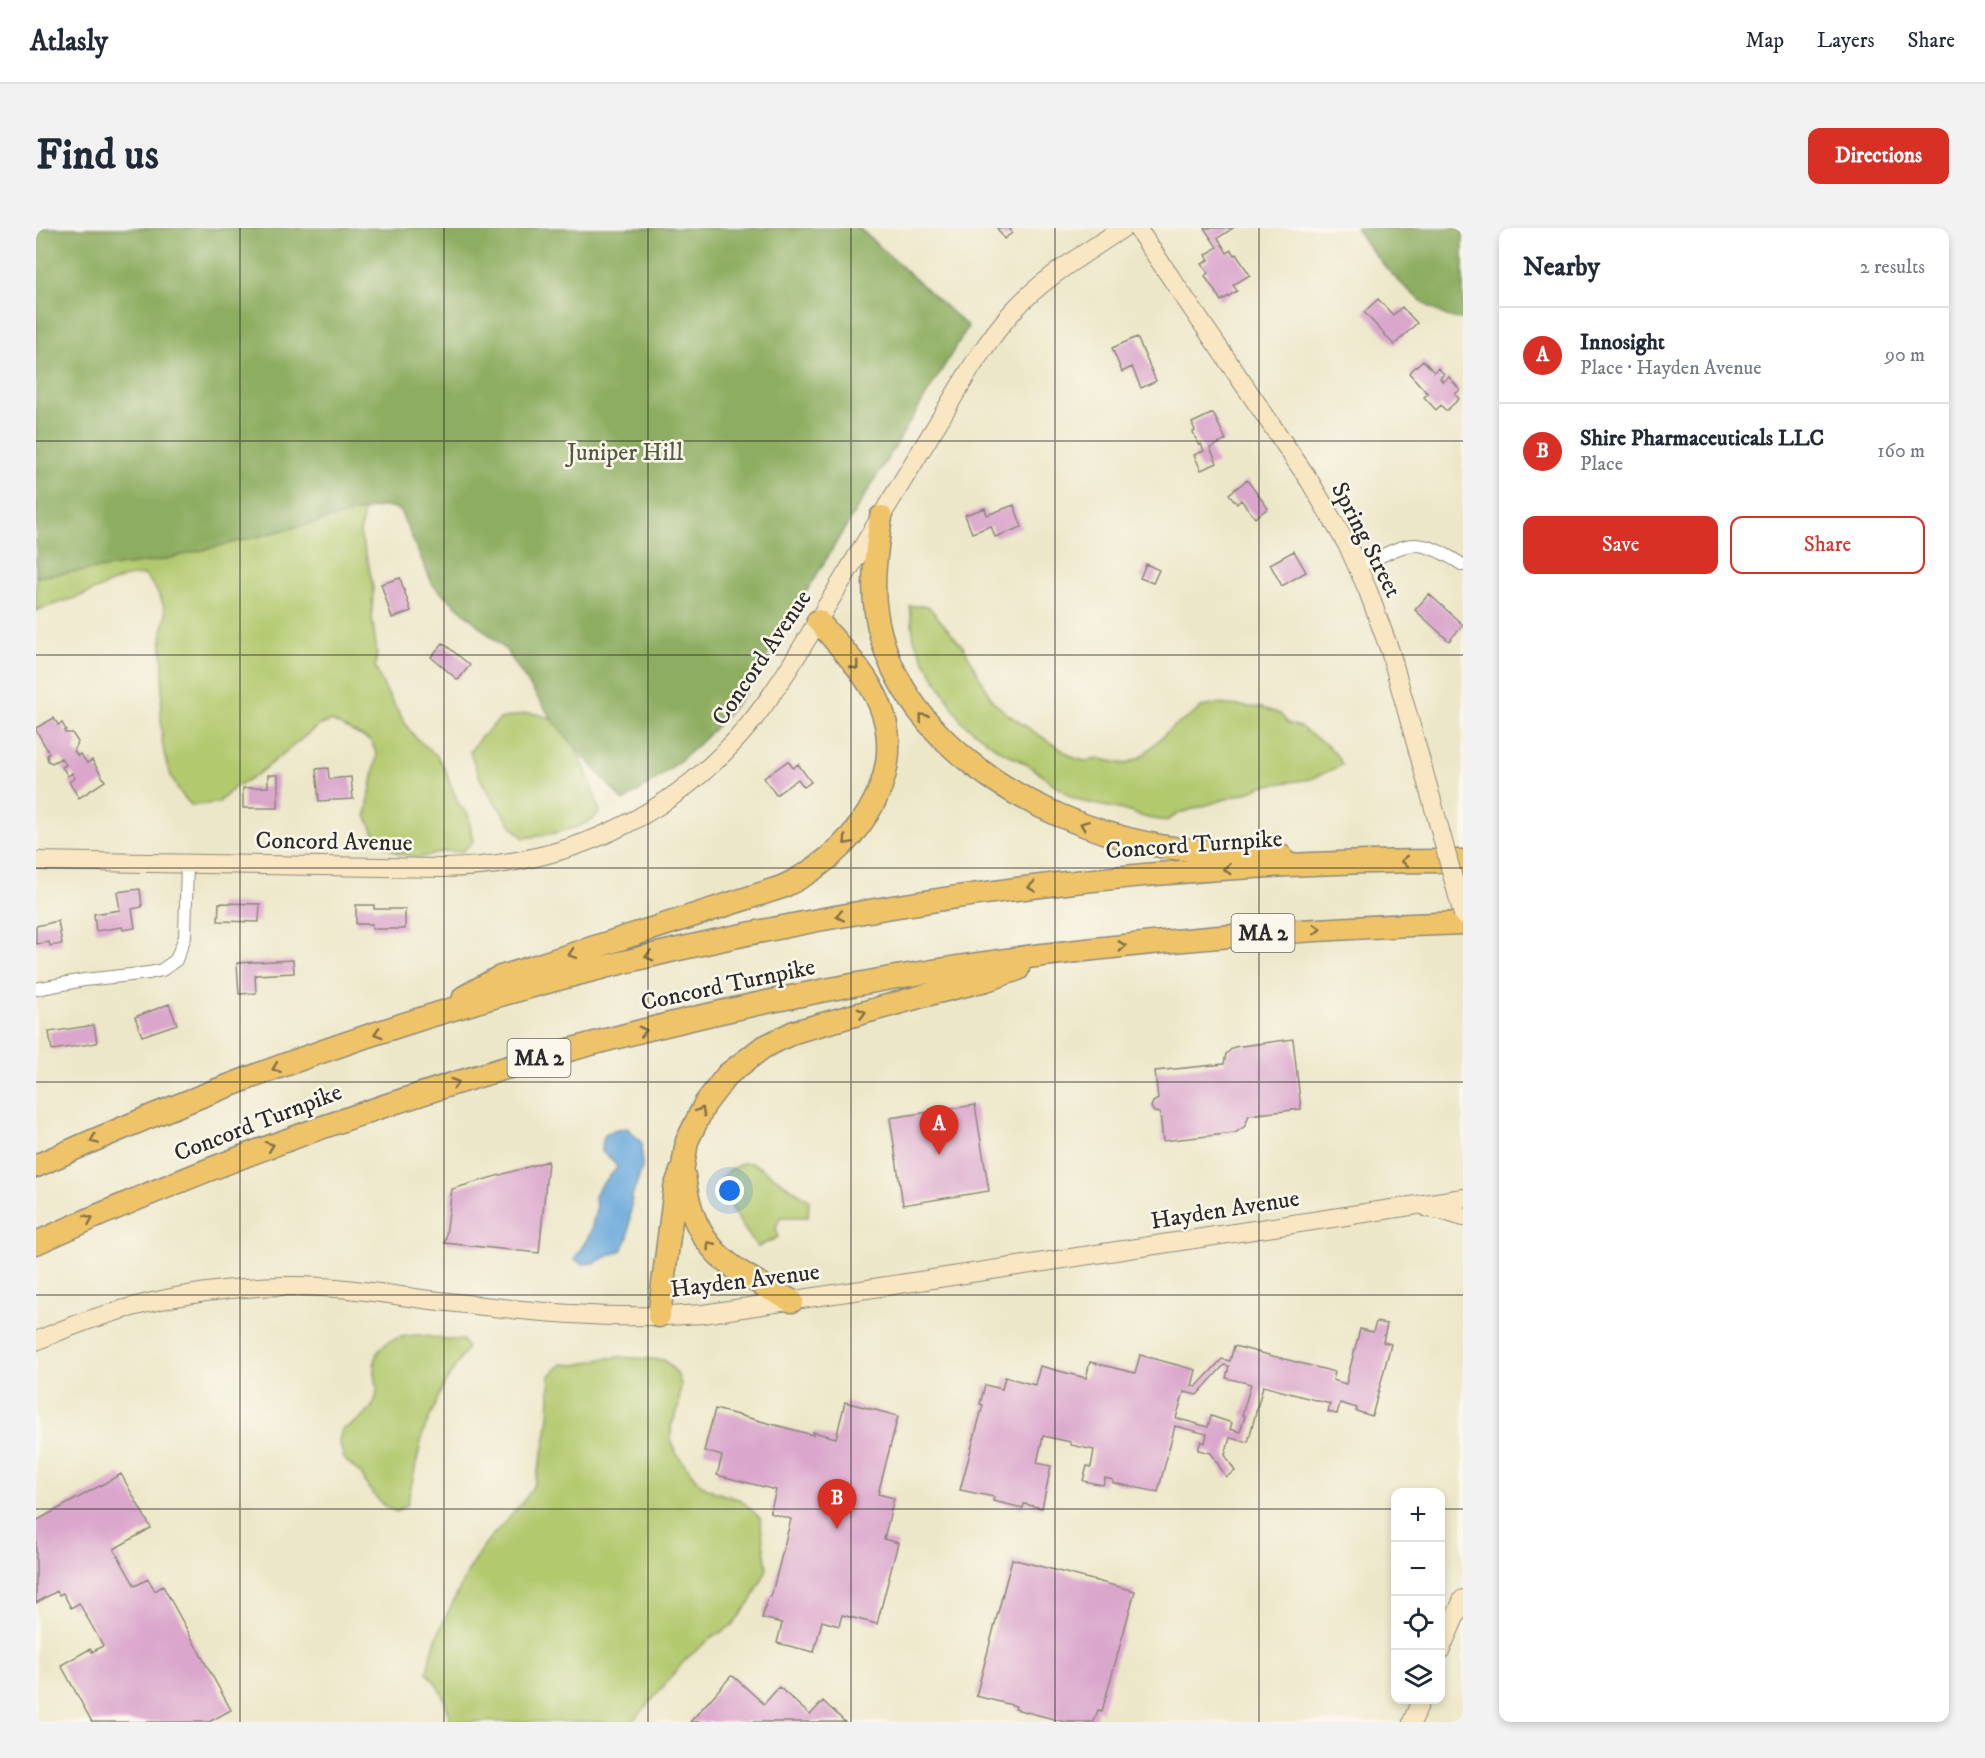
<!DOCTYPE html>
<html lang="en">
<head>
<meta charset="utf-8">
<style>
  :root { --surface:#fff; --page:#f2f2f3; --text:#1f2937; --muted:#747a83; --line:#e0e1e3; --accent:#d93025 }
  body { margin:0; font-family:"IM FELL DW Pica",serif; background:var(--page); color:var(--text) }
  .controls { position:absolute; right:18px; bottom:18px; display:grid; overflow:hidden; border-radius:12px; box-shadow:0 3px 9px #0003 }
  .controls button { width:54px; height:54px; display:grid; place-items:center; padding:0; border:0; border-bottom:2px solid var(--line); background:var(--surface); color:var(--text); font:30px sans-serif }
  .you { position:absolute; left:694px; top:963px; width:21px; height:21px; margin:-15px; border:4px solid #fff; border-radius:50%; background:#1a73e8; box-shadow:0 0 0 9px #1a73e833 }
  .badge { display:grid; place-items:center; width:39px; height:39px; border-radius:50%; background:var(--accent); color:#fff; font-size:20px; font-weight:700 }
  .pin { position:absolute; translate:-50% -50px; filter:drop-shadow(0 2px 3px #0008) }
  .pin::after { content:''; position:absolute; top:32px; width:21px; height:18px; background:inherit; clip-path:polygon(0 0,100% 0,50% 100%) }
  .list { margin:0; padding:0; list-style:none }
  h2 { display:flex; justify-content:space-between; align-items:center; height:78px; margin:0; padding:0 24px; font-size:26px }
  h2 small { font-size:20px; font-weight:400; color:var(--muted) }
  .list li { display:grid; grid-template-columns:39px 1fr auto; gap:18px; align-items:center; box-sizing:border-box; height:96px; padding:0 24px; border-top:2px solid var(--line) }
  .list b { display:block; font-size:22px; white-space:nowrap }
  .list p { margin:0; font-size:20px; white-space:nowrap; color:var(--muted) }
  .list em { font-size:20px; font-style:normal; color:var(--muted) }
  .actions { display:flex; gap:12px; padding:18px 24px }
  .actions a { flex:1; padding:14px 0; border:2px solid var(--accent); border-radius:12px; text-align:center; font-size:21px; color:var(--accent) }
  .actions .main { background:var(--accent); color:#fff }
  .icon { flex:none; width:33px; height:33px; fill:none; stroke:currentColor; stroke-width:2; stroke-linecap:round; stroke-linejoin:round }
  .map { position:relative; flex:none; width:1427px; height:1494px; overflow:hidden; border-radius:12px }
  header { display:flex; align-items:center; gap:36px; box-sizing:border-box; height:84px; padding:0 30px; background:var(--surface); border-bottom:2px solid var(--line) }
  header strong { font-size:28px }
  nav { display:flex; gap:33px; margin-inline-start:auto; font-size:21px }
  .intro { display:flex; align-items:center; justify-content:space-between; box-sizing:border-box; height:144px; padding:0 36px }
  h1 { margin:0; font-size:42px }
  .button { padding:15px 27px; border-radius:12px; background:var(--accent); color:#fff; font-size:21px; font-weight:700 }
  main { display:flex; gap:36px; padding:0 36px }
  aside { flex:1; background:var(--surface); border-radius:12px; box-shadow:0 3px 9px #0003 }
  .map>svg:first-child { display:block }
  .green { fill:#b2c96e; stroke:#6e7a4c; stroke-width:1.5 }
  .forest { fill:#8dad61; stroke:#5c6c46; stroke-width:1.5 }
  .water { fill:#68a8db; stroke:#4a6a83; stroke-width:1.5 }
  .building { fill:#daa6cc; fill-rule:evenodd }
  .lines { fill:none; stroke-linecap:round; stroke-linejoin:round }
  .street-casing { stroke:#8c897a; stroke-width:14 }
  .secondary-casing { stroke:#8c897a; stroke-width:20 }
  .highway-casing { stroke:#8c897a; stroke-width:25 }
  .street { stroke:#fff; stroke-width:12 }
  .secondary { stroke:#f9e7c3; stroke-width:18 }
  .highway { stroke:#efc469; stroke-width:22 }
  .secondary-bridge-casing { stroke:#8c897a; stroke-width:20; stroke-linecap:butt }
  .secondary-bridge { stroke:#f9e7c3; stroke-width:18 }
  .oneway { stroke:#837047 }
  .grid { fill:none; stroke:#2b2b2b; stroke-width:1.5; stroke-opacity:0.55 }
  .labels { text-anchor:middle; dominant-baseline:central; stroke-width:5; stroke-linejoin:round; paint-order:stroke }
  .shield { fill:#fbf7ec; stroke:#696865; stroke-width:1.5 }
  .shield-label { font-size:22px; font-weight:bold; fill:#2b2b2b }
  .park-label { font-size:24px; fill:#545a3f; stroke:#fbf7ec }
  .street-label { font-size:24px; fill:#2b2b2b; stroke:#fbf7ec }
</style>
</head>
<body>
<header>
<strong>Atlasly</strong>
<nav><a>Map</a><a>Layers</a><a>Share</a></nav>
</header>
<div class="intro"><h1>Find us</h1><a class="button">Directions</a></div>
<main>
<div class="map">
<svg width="1427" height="1494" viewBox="0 0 1427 1494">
  <rect width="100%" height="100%" fill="#fbf7ec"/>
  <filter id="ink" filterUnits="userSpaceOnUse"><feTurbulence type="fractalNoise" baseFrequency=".0167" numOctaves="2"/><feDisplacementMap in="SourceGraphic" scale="12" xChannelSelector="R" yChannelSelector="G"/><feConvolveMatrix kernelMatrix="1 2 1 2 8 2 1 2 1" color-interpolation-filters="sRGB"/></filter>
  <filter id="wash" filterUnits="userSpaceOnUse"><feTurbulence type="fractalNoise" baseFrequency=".008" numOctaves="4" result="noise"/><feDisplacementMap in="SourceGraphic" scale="24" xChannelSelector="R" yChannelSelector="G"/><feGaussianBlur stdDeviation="1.35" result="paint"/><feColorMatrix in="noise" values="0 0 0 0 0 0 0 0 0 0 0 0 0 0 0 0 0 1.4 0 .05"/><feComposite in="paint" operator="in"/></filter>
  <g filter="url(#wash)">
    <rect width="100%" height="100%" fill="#ede7c9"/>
    <path class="green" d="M89,0L328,282L324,306L332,334L337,359L336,389L341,425L339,439L350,463L372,500L380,510L401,528L409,542L423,577L432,586L437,614L425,624L410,623L383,630L362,625L345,615L337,603L330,587L341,527L335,513L296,493L282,498L219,548L199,559L182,575L155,577C118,541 125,490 127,442C127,431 125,416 126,405C128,395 132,388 128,378C124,367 117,356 108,347C84,347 76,356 54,364C37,372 18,375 0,383V24Z
      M874,378H892L928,420L956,472L971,486L1038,530L1049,533L1064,531L1090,536L1105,529L1135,500L1154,489L1166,479L1181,476L1226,480L1244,486L1252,495L1264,499L1292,518L1301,528L1306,537L1275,551L1225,558L1210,565L1144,585L1130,593L1111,590L1087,582L1048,574L1034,568L992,537L960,520L926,494L889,434L878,411Z
      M492,485C501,486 510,487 518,493C542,510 555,557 564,584C550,602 510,607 488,610C478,602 473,594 466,584C451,566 441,547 434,524L444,510L464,491Z
      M707,935H715L723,939L773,972L772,989H744L740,1000L742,1009L722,1019C704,998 693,978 685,951L691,943Z
      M382,1107L416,1112H427L431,1120L407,1158L387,1205L371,1277L360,1284L347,1277L333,1261L325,1246L308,1231L303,1213L306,1202C317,1196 332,1187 338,1175C348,1157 328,1135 347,1118C358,1109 368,1108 382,1107Z
      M583,1129L628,1132L641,1145L645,1156L642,1182L635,1198V1211L640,1225L664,1256L679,1264L705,1272L724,1290L731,1341L716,1372L697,1397L675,1410L650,1431L611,1478L595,1494H414C412,1474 404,1459 391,1444C396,1414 409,1390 422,1364C431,1346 437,1331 449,1316C464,1297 484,1282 496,1260C500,1254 501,1246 503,1239C512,1209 516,1179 513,1148L526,1136L541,1137L565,1131Z"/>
    <path class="forest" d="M0,0H823L932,99L709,464C675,509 636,544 587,573L520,497L470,422L397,357L365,285L357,279H342L122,333L0,349Z
      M1320,0H1427V91C1391,92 1337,29 1320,0Z"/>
    <path class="water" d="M591,900L606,915V940L596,968L592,1010L586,1022L557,1035L547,1036L538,1032L554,1006L560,982L559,968L563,960L581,940C578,932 573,928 566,924C566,901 572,905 591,900Z"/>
    <g id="blocks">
      <path class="building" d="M961,0H976L974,1L976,5L968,11Z
        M1168,0H1197L1182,10L1191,25L1195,22L1198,27L1200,26L1214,47L1197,57L1201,63L1185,73L1169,48L1172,45L1166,36L1173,32L1170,27L1181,19Z
        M1342,71L1357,87L1366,79L1381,95L1358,117L1328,84Z
        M1101,109L1120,153L1105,160L1096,139L1086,144L1076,120Z
        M1387,132L1398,144L1402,140L1408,146L1404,150L1407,154L1413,149L1424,162L1419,166L1423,171L1410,183L1405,177L1400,182L1388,169L1392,166L1373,145Z
        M1177,185L1190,212L1174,220L1181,235L1165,242L1158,227L1168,223L1165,216L1163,217L1157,204L1159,203L1156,195Z
        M1211,252L1232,280L1219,290L1205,272L1201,276L1193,266Z
        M978,277L986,299L959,309L955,298L936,305L929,287L949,280L951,287Z
        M1258,323L1270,344L1246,358L1234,336Z
        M1110,336L1123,342L1117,355L1104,350Z
        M364,350L375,383L356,390L345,356Z
        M1393,366L1427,397L1413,413L1379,382Z
        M407,415L434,437L422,452L395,429Z
        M18,490L22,497L26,495L30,502L28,503L29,505H36L42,514L38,523L42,528L44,526L51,535L56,532L69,553L43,570L33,554L39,550L36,545L32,548L26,539L30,537L25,530L16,535L12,533L11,528L13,525L0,502V500Z
        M752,533L757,540L762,536L775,554L768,559L762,551L740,567L728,550Z
        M292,540L293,551L315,549L317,571L283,573L280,541Z
        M232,547H242V580H207V560L232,559Z
        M104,661L106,679L96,681L99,700L87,702L86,699L60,703L58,686L84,682L81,664Z
        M183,675L224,676L223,694L182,693Z
        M320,677H338V681H369V701H336V696H320Z
        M22,693L26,716L14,718L13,714L0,716V698Z
        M257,732L258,745L219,747L220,765L203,766L201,735Z
        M133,776L141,796L106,808L99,789Z
        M58,797L61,815L16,822L13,804Z
        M1257,811L1265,881L1213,887L1209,898L1199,905L1127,913L1124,885L1118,884L1115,879L1117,874L1122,871L1119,843L1188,836L1190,826L1198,819Z
        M939,877L953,963L867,977L854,890Z
        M512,933L503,1025L409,1015L416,961Z
        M1340,1094L1351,1096L1347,1114L1355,1116L1336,1188L1320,1183L1321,1180L1304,1175L1301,1186L1292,1184L1294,1176L1227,1158L1212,1214L1194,1210L1189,1227L1199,1243L1190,1249L1175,1225L1162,1222L1165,1213L1169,1215L1171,1206L1139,1198L1122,1264L1077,1255V1252L1069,1250L1067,1257L1047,1253L1051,1238L1055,1239L1058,1222L1035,1217V1214L1007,1208L1001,1235L1015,1238L1006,1280L988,1276L987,1280L957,1273L958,1269L924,1262L947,1177L944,1176L949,1157L966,1161L969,1149L999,1157L1004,1138L1050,1150L1054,1134L1099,1145L1104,1127L1160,1142L1156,1158L1160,1159L1186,1131L1194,1133L1198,1118L1299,1144L1297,1152L1310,1156L1324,1101L1337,1104ZM1188,1137L1193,1138L1190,1150L1215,1156L1206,1187L1209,1188L1204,1204L1194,1201L1196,1195L1175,1188L1172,1199L1140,1190L1148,1164L1161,1167Z
        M809,1174L862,1188L842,1266L858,1270L848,1311L862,1315L841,1396L806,1387L803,1398L786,1393L778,1424L741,1415L746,1395L726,1390L732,1369H735L755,1291L734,1285L740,1262L681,1247L686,1228L668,1223L679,1181L777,1207V1204L800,1210Z
        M85,1246L115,1300L78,1321L99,1358L112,1351L119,1363L127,1358L195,1482L173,1494H56L25,1437L54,1421L56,1424L67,1418L43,1375L35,1380L27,1365L23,1367L21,1363L0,1375V1293Z
        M976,1331L1099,1363L1066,1483L1062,1482L1058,1494H1029L979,1481L980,1478L940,1468Z
        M695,1448L698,1449L728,1476L743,1459L774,1487L787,1473L809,1494H654Z"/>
    </g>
  </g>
  <g filter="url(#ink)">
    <use href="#blocks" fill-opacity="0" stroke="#8c897a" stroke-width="1.5"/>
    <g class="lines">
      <defs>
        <path id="street" d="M1322,339C1372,316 1377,305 1427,337
          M0,761L48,752L113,745L126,742L140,732L149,709L151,635"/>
        <path id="secondary" d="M1101,0L1273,252L1313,320L1332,363L1354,423L1401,591
          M0,633L405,640C525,639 634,592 712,498C743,460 768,416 793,374C827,318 861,262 895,206C921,164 944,120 977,83C1008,49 1050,25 1087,0
          M1392,980L1408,983L1427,989
          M0,1113C80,1077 163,1059 251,1058C299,1057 348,1066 395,1072C488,1083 573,1093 667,1086L1427,970
          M1404,1423L1427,1371
          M1376,1494L1385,1472"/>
        <path id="highway" d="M845,289C841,320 835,352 840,384C859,512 996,592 1114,616C1132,620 1150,622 1168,623C1182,623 1195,621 1209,622C1221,623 1233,626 1245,628
          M428,769L462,750L746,659C813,629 875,553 844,477C831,445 804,419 782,393
          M0,938C446,735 937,632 1427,633
          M648,948C658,1024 694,1040 756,1073
          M0,1015C316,871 654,773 999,728C1141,710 1284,700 1427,695
          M623,1088L639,960L647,938L651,913L669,876L691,847L726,820L758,804L901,764L950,752L982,741"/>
      </defs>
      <use href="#street" class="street-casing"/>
      <use href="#secondary" class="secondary-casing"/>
      <use href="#highway" class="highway-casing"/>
      <use href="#street" class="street"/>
      <use href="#secondary" class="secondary"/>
      <use href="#highway" class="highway"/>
      <defs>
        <path id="secondary-bridge" d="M1401,591L1427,687"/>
      </defs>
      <use href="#secondary-bridge" class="secondary-bridge-casing"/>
      <use href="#secondary-bridge" class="secondary-bridge"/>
    </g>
    <defs><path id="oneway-chevron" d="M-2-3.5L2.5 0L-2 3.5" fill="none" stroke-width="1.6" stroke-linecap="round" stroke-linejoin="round" transform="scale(1.5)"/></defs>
    <g class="oneway">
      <use href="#oneway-chevron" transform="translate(819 438) rotate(51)"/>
      <use href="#oneway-chevron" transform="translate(887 489) rotate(-129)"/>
      <use href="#oneway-chevron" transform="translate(1048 597) rotate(-159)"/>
      <use href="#oneway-chevron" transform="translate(811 613) rotate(133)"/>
      <use href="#oneway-chevron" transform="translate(1369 633) rotate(179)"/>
      <use href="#oneway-chevron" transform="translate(1191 641) rotate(176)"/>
      <use href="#oneway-chevron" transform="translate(996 659) rotate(173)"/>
      <use href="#oneway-chevron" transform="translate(804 688) rotate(170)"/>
      <use href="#oneway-chevron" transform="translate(1281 701) rotate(-3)"/>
      <use href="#oneway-chevron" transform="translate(1086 718) rotate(-7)"/>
      <use href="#oneway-chevron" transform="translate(536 726) rotate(162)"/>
      <use href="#oneway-chevron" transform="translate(613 728) rotate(166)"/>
      <use href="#oneway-chevron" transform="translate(826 785) rotate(-15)"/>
      <use href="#oneway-chevron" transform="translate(607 803) rotate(-14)"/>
      <use href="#oneway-chevron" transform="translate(342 805) rotate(162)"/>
      <use href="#oneway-chevron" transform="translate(240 840) rotate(160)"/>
      <use href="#oneway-chevron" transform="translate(419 855) rotate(-17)"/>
      <use href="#oneway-chevron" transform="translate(665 883) rotate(-61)"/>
      <use href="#oneway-chevron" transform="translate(58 912) rotate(157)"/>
      <use href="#oneway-chevron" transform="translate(234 918) rotate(-21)"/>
      <use href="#oneway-chevron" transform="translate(53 991) rotate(-24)"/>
      <use href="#oneway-chevron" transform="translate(674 1017) rotate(-128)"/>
    </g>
  </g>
  <path class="grid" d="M204,0V1494M408,0V1494M612,0V1494M815,0V1494M1019,0V1494M1223,0V1494M0,213H1427M0,427H1427M0,640H1427M0,854H1427M0,1067H1427M0,1281H1360M1404,1281H1427"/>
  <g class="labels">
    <g class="shield">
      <rect x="1195.5" y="686" width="63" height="38" rx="4.5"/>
      <rect x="471.5" y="811" width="63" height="38" rx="4.5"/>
    </g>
    <g class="shield-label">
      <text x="1227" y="705">MA 2</text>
      <text x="503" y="830">MA 2</text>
    </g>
    <g class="park-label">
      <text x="589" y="225">Juniper Hill</text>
    </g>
    <g class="street-label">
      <text transform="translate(1330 312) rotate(63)">Spring Street</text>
      <text transform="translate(726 430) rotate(-56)">Concord Avenue</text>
      <text transform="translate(298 614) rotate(1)">Concord Avenue</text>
      <text transform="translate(1158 617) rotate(-4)">Concord Turnpike</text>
      <text transform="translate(692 757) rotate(-12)">Concord Turnpike</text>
      <text transform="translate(222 895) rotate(-21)">Concord Turnpike</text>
      <text transform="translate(1189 982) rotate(-9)">Hayden Avenue</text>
      <text transform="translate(709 1053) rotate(-7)">Hayden Avenue</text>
    </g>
  </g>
</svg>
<div class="controls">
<button>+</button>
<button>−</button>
<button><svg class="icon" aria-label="locate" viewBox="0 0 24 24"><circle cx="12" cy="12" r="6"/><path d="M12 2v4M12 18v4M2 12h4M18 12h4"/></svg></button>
<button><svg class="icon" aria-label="layers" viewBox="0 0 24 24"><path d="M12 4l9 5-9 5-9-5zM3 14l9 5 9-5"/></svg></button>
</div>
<div class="you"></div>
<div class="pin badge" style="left:903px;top:927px">A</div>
<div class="pin badge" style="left:801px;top:1301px">B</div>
</div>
<aside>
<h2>Nearby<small>2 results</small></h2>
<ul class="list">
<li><span class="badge">A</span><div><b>Innosight</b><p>Place · Hayden Avenue</p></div><em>90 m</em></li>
<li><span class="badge">B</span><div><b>Shire Pharmaceuticals LLC</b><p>Place</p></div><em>160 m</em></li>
</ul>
<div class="actions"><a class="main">Save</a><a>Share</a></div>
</aside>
</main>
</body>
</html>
